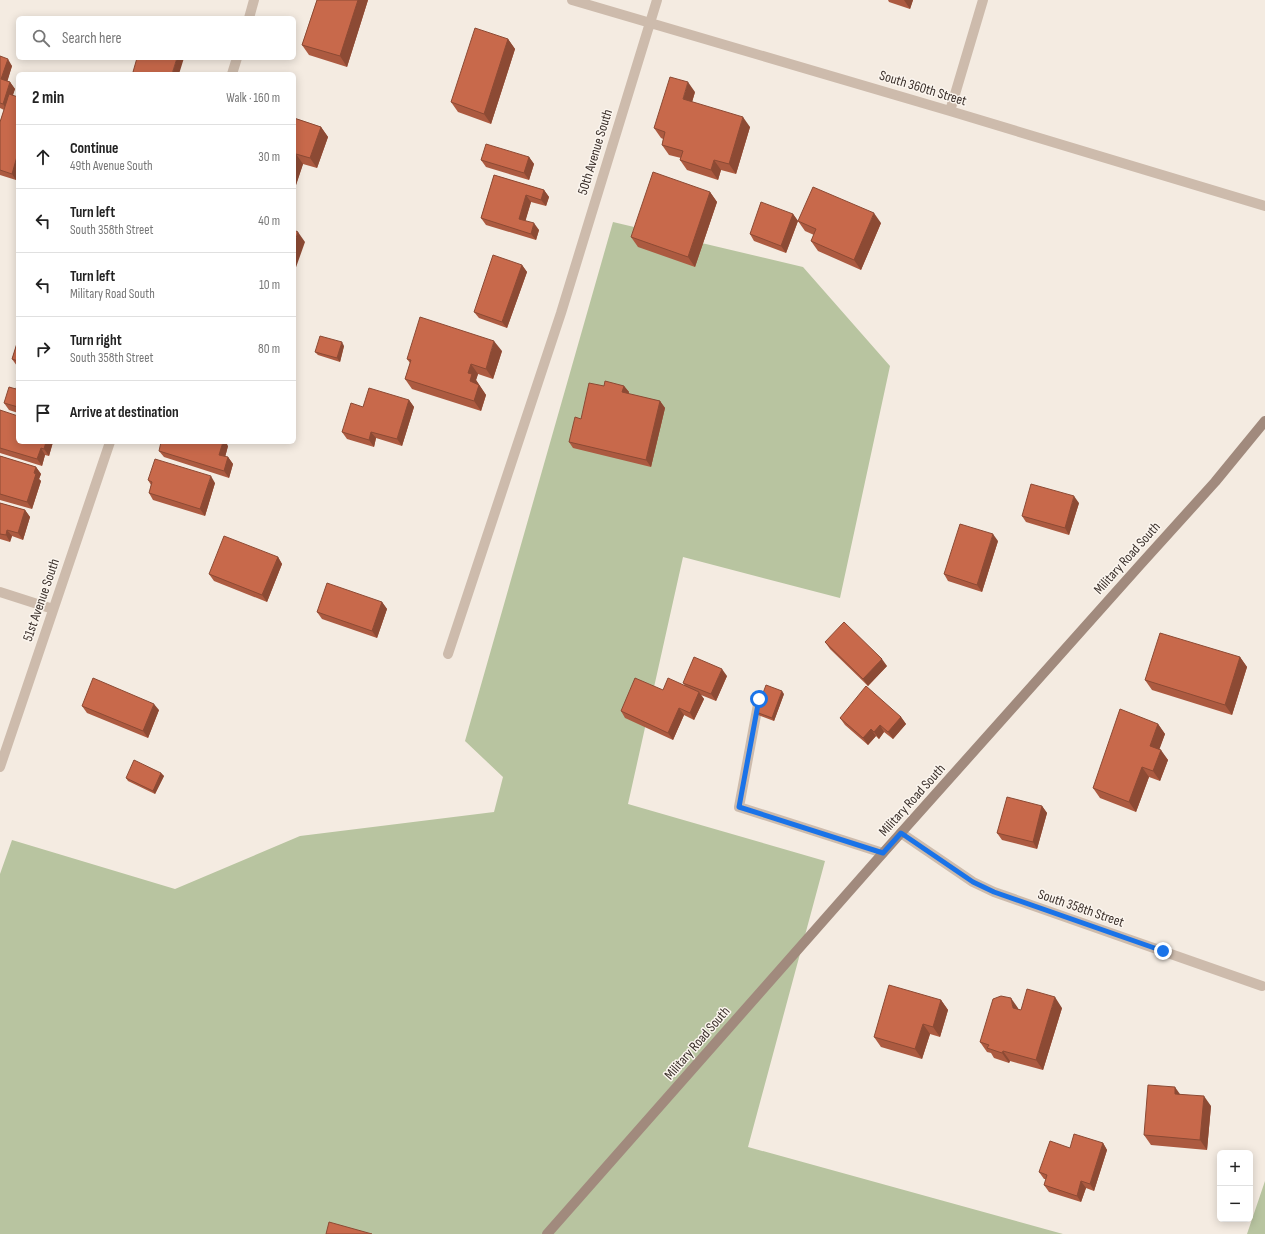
<!DOCTYPE html>
<html lang="en">
<head>
<meta charset="utf-8">
<style>
  :root { --surface:#fff; --page:#f2f2f2; --text:#222; --muted:#767676; --line:#e0e0e0 }
  body { margin:0; font-family:"Sofia Sans Condensed",sans-serif; background:var(--page); color:var(--text) }
  .controls { position:absolute; right:12px; bottom:12px; display:grid; overflow:hidden; border-radius:6px; box-shadow:0 2px 10px #0003 }
  .controls button { width:36px; height:36px; display:grid; place-items:center; padding:0; border:0; border-bottom:1px solid var(--line); background:var(--surface); color:var(--text); font:20px sans-serif }
  .stop { position:absolute; width:12px; height:12px; margin:-9px; border:3px solid #1a73e8; border-radius:50%; background:#fff }
  .stop.end { background:#1a73e8; border-color:#fff; box-shadow:0 1px 4px #0008 }
  .list { margin:0; padding:0; list-style:none }
  h2 { display:flex; justify-content:space-between; align-items:center; height:52px; margin:0; padding:0 16px; font-size:17px }
  h2 small { font-size:13px; font-weight:400; color:var(--muted) }
  .list li { display:grid; grid-template-columns:26px 1fr auto; gap:12px; align-items:center; box-sizing:border-box; height:64px; padding:0 16px; border-top:1px solid var(--line) }
  .list b { display:block; font-size:15px; white-space:nowrap }
  .list p { margin:0; font-size:13px; white-space:nowrap; color:var(--muted) }
  .list em { font-size:13px; font-style:normal; color:var(--muted) }
  .icon { flex:none; width:22px; height:22px; fill:none; stroke:currentColor; stroke-width:2; stroke-linecap:round; stroke-linejoin:round }
  .map { position:relative; flex:none; width:1265px; height:1234px; overflow:hidden }
  .search { position:absolute; background:var(--surface); box-shadow:0 2px 10px #0003; left:16px; top:16px; width:280px; height:44px; display:flex; align-items:center; gap:10px; box-sizing:border-box; padding:0 14px; border-radius:6px; color:var(--muted); font-size:15px }
  .panel { position:absolute; background:var(--surface); box-shadow:0 2px 10px #0003; left:16px; top:72px; width:280px; height:372px; border-radius:6px }
  .map>svg:first-child { display:block }
  .green { fill:#b8c4a0 }
  .lines { fill:none; stroke-linecap:round; stroke-linejoin:round }
  .street { stroke:#cdbbac; stroke-width:10 }
  .secondary { stroke:#a18a7d; stroke-width:10 }
  .wall { fill:#ac5a40 }
  .shaded-wall { fill:#8c4a34 }
  .building { fill:#c8694b; stroke:#8c4a34 }
  .route { stroke:#1a73e8; stroke-width:5 }
  .labels { text-anchor:middle; dominant-baseline:central; stroke-width:3; stroke-linejoin:round; paint-order:stroke }
  .street-label { font-size:14px; fill:#3b302b; stroke:#fbf5ee }
</style>
</head>
<body>
<div class="map">
<svg width="1265" height="1234" viewBox="0 0 1265 1234">
  <rect width="100%" height="100%" fill="#f4ebe1"/>
  <path class="green" d="M613,222L803,267L890,366L840,598L683,557L628,804L825,861L748,1147L1063,1234H0V874L12,840L175,889L300,836L494,812L503,777L465,741Z
    M1265,1181V1234H1247Z"/>
  <g class="lines">
    <path class="street" d="M572,0L950,111L1265,206
      M249,18L254,0
      M232,74L237,58
      M950,111L983,0
      M0,592L53,609
      M448,654L561,313L657,0
      M759,699L739,807L883,853
      M0,767L110,442
      M901,833L973,882L994,892L1262,986"/>
    <path class="secondary" d="M547,1234L883,853L1140,565L1215,482L1265,421"/>
  </g>
  <path class="wall" d="M317,0H368L347,67L309,55L302,45Z
    M888,0H913L910,9L889,2Z
    M508,39L515,49L491,124L458,112L451,102Z
    M0,56L12,66L7,81L10,82L15,89L12,96L18,97V175L16,180L0,175V122L4,110L0,108Z
    M695,92L692,102L750,127L736,174L721,170L718,180L687,170L680,160L681,158L669,155L662,145L663,139L661,138L654,128Z
    M294,118L321,127L328,137L317,168L303,164L294,191Z
    M529,157L534,164L529,180L486,167L481,160Z
    M494,175L544,190L549,197L546,206L531,202L525,221L539,230L536,240L486,225L481,218Z
    M710,192L717,202L695,267L638,247L631,237Z
    M793,214L798,221L786,253L754,241L750,234Z
    M798,221L881,223L861,270L818,251L811,241L814,235L805,231Z
    M522,265L527,272L507,328L479,318L474,312Z
    M18,340V366H17L12,359Z
    M344,346L340,362L318,355L315,352Z
    M502,351L493,379L478,374L476,380L486,395L481,411L412,389L405,379L410,363L407,359Z
    M18,381V413L9,410L4,403L16,389Z
    M604,386H624L629,392L628,394L660,401L665,408L651,467L573,448L569,442L581,419Z
    M409,400L414,407L402,446L376,438L374,447L347,439L342,432L363,407Z
    M0,410L53,442L49,456L45,455L42,466L0,453Z
    M228,446L225,457H228L233,464L229,478L164,457L159,451Z
    M0,456L36,467L41,474L39,479L41,481L32,509L0,500Z
    M148,480L215,483L205,516L153,500L149,493L151,485Z
    M0,503L25,510L30,517L23,540L12,536L10,542L0,539Z
    M1079,503L1069,535L1026,522L1022,516Z
    M998,541L982,592L948,581L944,574Z
    M278,557L282,564L267,602L214,581L209,574Z
    M382,602L387,609L377,638L322,619L317,612Z
    M825,642L887,666L868,686L830,649Z
    M1240,657L1247,667L1232,715L1152,690L1145,680Z
    M727,676L716,701L701,695L704,699L694,720L684,715L673,740L625,718L621,711L663,690L686,687L683,683Z
    M784,694L774,721L758,715L756,712Z
    M82,706L159,710L148,738L87,713Z
    M901,717L906,724L893,739L884,732L879,739L876,736L868,745L845,725L840,718Z
    M1158,724L1165,734L1159,749L1168,760L1160,781L1149,777L1136,812L1100,798L1093,788Z
    M161,773L164,776L155,794L128,781L126,778Z
    M1042,806L1047,813L1037,849L1002,840L997,833Z
    M941,1000L948,1010L940,1037L930,1034L922,1059L881,1047L874,1037Z
    M1018,1008V1009L1021,1010L1062,1008L1043,1070L1010,1061L1009,1063L994,1058L991,1053L987,1052L980,1042Z
    M1180,1094L1211,1106L1207,1150L1151,1145L1144,1135Z
    M1103,1143L1107,1150L1094,1191L1086,1188L1081,1202L1049,1192L1044,1185L1046,1179H1044L1039,1172L1070,1148Z"/>
  <path class="shaded-wall" d="M358,0H368L347,67L340,56Z
    M904,0H913L910,9Z
    M508,39L515,49L491,124L484,114Z
    M177,58H184L179,74H172Z
    M8,59L12,66L6,86L1,79Z
    M10,82L15,89L8,111L3,104Z
    M688,82L695,92L690,109L683,99Z
    M743,117L750,127L736,174L729,164Z
    M321,127L328,137L317,168L310,158Z
    M18,153V175L16,180L12,174Z
    M296,154L303,164L294,191V160Z
    M529,157L534,164L529,180L524,173Z
    M714,160L721,170L718,180L711,170Z
    M544,190L549,197L546,206L541,200Z
    M710,192L717,202L695,267L688,257Z
    M526,195L531,202L524,226L519,219Z
    M874,213L881,223L861,270L854,260Z
    M793,214L798,221L786,253L781,246Z
    M534,223L539,230L536,240L531,234Z
    M298,232L305,242L294,273V244Z
    M522,265L527,272L507,328L502,322Z
    M494,341L502,351L493,379L486,369Z
    M342,342L344,346L340,362L337,358Z
    M471,364L478,374L476,380L486,395L481,411L474,401L468,373Z
    M624,386L629,392L627,399L622,392Z
    M409,400L414,407L402,446L397,439Z
    M660,401L665,408L651,467L646,460Z
    M371,432L376,438L374,447L369,440Z
    M46,442H53L49,456L44,449Z
    M223,442H226L228,446L224,461L219,455Z
    M41,448L45,455L42,466L37,459Z
    M228,457L233,464L229,478L224,471Z
    M36,467L41,474L39,479L41,481L32,509L27,502Z
    M211,476L215,483L205,516L200,509Z
    M1074,496L1079,503L1069,535L1065,528Z
    M25,510L30,517L23,540L18,533Z
    M7,530L12,536L10,542L6,535Z
    M993,534L998,541L982,592L977,585Z
    M278,557L282,564L267,602L262,595Z
    M382,602L387,609L377,638L372,631Z
    M1240,657L1247,667L1232,715L1225,705Z
    M882,659L887,666L868,686L863,679Z
    M722,669L727,676L716,701L711,694Z
    M782,691L784,694L774,721L772,718Z
    M699,692L704,699L694,720L690,713Z
    M154,704L159,710L148,738L143,731Z
    M679,708L684,715L673,740L668,733Z
    M901,717L906,724L893,739L888,732Z
    M1158,724L1165,734L1157,756L1150,746Z
    M880,725L884,732L879,739L874,732Z
    M871,729L876,736L868,745L863,738Z
    M1161,750L1168,760L1160,781L1153,771Z
    M1142,767L1149,777L1136,812L1129,802Z
    M161,773L164,776L155,794L153,791Z
    M1042,806L1047,813L1037,849L1033,842Z
    M1055,997L1062,1008L1043,1070L1036,1060Z
    M1011,998L1018,1008L1021,1018L1013,1008Z
    M941,1000L948,1010L940,1037L933,1027Z
    M923,1024L930,1034L922,1059L915,1049Z
    M1003,1051L1010,1061L1009,1063L1002,1053Z
    M1175,1087L1182,1097L1175,1094Z
    M1204,1096L1211,1106L1207,1150L1200,1140Z
    M1103,1143L1107,1150L1094,1191L1090,1184Z
    M1081,1181L1086,1188L1081,1202L1077,1196Z"/>
  <path class="building" d="M317,0H358L340,56L302,45Z
    M475,28L508,39L484,114L451,102Z
    M0,56L8,59L1,79L10,82L3,104L0,103Z
    M137,58H177L172,74H138L133,72Z
    M670,77L688,82L683,99L743,117L729,164L714,160L711,170L680,160L683,151L662,145L665,132L654,128Z
    M9,94L18,97V153L12,174L0,170V122Z
    M294,118L321,127L310,158L296,154L294,160Z
    M486,144L529,157L524,173L481,160Z
    M653,172L710,192L688,257L631,237Z
    M494,175L544,190L541,200L526,195L519,219L534,223L531,234L481,218Z
    M813,187L874,213L854,260L811,241L816,229L798,221Z
    M761,202L793,214L781,246L750,234Z
    M294,230L298,232L294,244Z
    M493,255L522,265L502,322L474,312Z
    M420,317L494,341L486,369L471,364L468,373L472,374L470,381L479,385L474,401L405,379L411,360L407,359Z
    M320,336L342,342L337,358L315,352Z
    M18,340V361L12,359Z
    M18,381V407L4,403L9,387L16,389Z
    M605,381L624,386L622,392L660,401L646,460L569,442L575,417L581,419L589,383L604,386Z
    M369,388L409,400L397,439L371,432L369,440L342,432L351,403L363,407Z
    M0,410L18,416V442H46L44,449L41,448L37,459L0,448Z
    M161,442H223L219,455L228,457L224,471L159,451Z
    M0,456L36,467L34,473L36,474L27,502L0,494Z
    M155,459L211,476L200,509L149,493L152,482L148,480Z
    M1031,484L1074,496L1065,528L1022,516Z
    M0,503L25,510L18,533L7,530L6,535L0,534Z
    M960,524L993,534L977,585L944,574Z
    M224,536L278,557L262,595L209,574Z
    M327,583L382,602L372,631L317,612Z
    M844,622L882,659L863,679L825,642Z
    M1160,633L1240,657L1225,705L1145,680Z
    M694,657L722,669L711,694L683,683Z
    M93,678L154,704L143,731L82,706Z
    M635,678L663,690L668,678L699,692L690,713L679,708L668,733L621,711Z
    M766,685L782,691L772,718L756,712Z
    M866,686L901,717L888,732L880,725L874,732L871,729L863,738L840,718Z
    M1120,709L1158,724L1150,746L1161,750L1153,771L1142,767L1129,802L1093,788Z
    M134,760L161,773L153,791L126,778Z
    M1007,797L1042,806L1033,842L997,833Z
    M889,985L941,1000L933,1027L923,1024L915,1049L874,1037Z
    M1027,989L1055,997L1036,1060L1003,1051L1002,1053L987,1048L989,1045L980,1042L993,999L1001,996L1011,998L1013,1008L1021,1010Z
    M1148,1085L1175,1087V1094L1204,1096L1200,1140L1144,1135Z
    M1074,1134L1103,1143L1090,1184L1081,1181L1077,1196L1044,1185L1047,1175L1039,1172L1050,1141L1070,1148Z
    M329,1222L372,1234H326Z"/>
  <g class="lines">
    <path class="route" d="M759,699L739,807L883,853L901,833L973,882L994,892L1163,951"/>
  </g>
  <g class="labels">
    <g class="street-label">
      <text transform="translate(923 88) rotate(17)">South 360th Street</text>
      <text transform="translate(595 152) rotate(-73)">50th Avenue South</text>
      <text transform="translate(1127 558) rotate(-48)">Military Road South</text>
      <text transform="translate(41 600) rotate(-71)">51st Avenue South</text>
      <text transform="translate(912 800) rotate(-48)">Military Road South</text>
      <text transform="translate(1081 908) rotate(19)">South 358th Street</text>
      <text transform="translate(697 1043) rotate(-49)">Military Road South</text>
    </g>
  </g>
</svg>
<div class="controls">
<button>+</button>
<button>−</button>
</div>
<div class="stop" style="left:759px;top:699px"></div>
<div class="stop end" style="left:1163px;top:951px"></div>
<div class="search"><svg class="icon" aria-label="search" viewBox="0 0 24 24"><circle cx="10" cy="10" r="6"/><path d="M15 15l6 6"/></svg>Search here</div>
<section class="panel">
<h2>2 min<small>Walk · 160 m</small></h2>
<ul class="list">
<li><svg class="icon" aria-label="ahead" viewBox="0 0 24 24"><path d="M12 20V5M6 11l6-6 6 6"/></svg><div><b>Continue</b><p>49th Avenue South</p></div><em>30 m</em></li>
<li><svg class="icon" aria-label="left" viewBox="0 0 24 24"><path d="M17 20v-9H6M10 6l-5 5 5 5"/></svg><div><b>Turn left</b><p>South 358th Street</p></div><em>40 m</em></li>
<li><svg class="icon" aria-label="left" viewBox="0 0 24 24"><path d="M17 20v-9H6M10 6l-5 5 5 5"/></svg><div><b>Turn left</b><p>Military Road South</p></div><em>10 m</em></li>
<li><svg class="icon" aria-label="right" viewBox="0 0 24 24"><path d="M7 20v-9h11M14 6l5 5-5 5"/></svg><div><b>Turn right</b><p>South 358th Street</p></div><em>80 m</em></li>
<li><svg class="icon" aria-label="arrive" viewBox="0 0 24 24"><path d="M6 21V4h12l-3 4 3 4H6"/></svg><div><b>Arrive at destination</b></div></li>
</ul>
</section>
</div>
</body>
</html>
